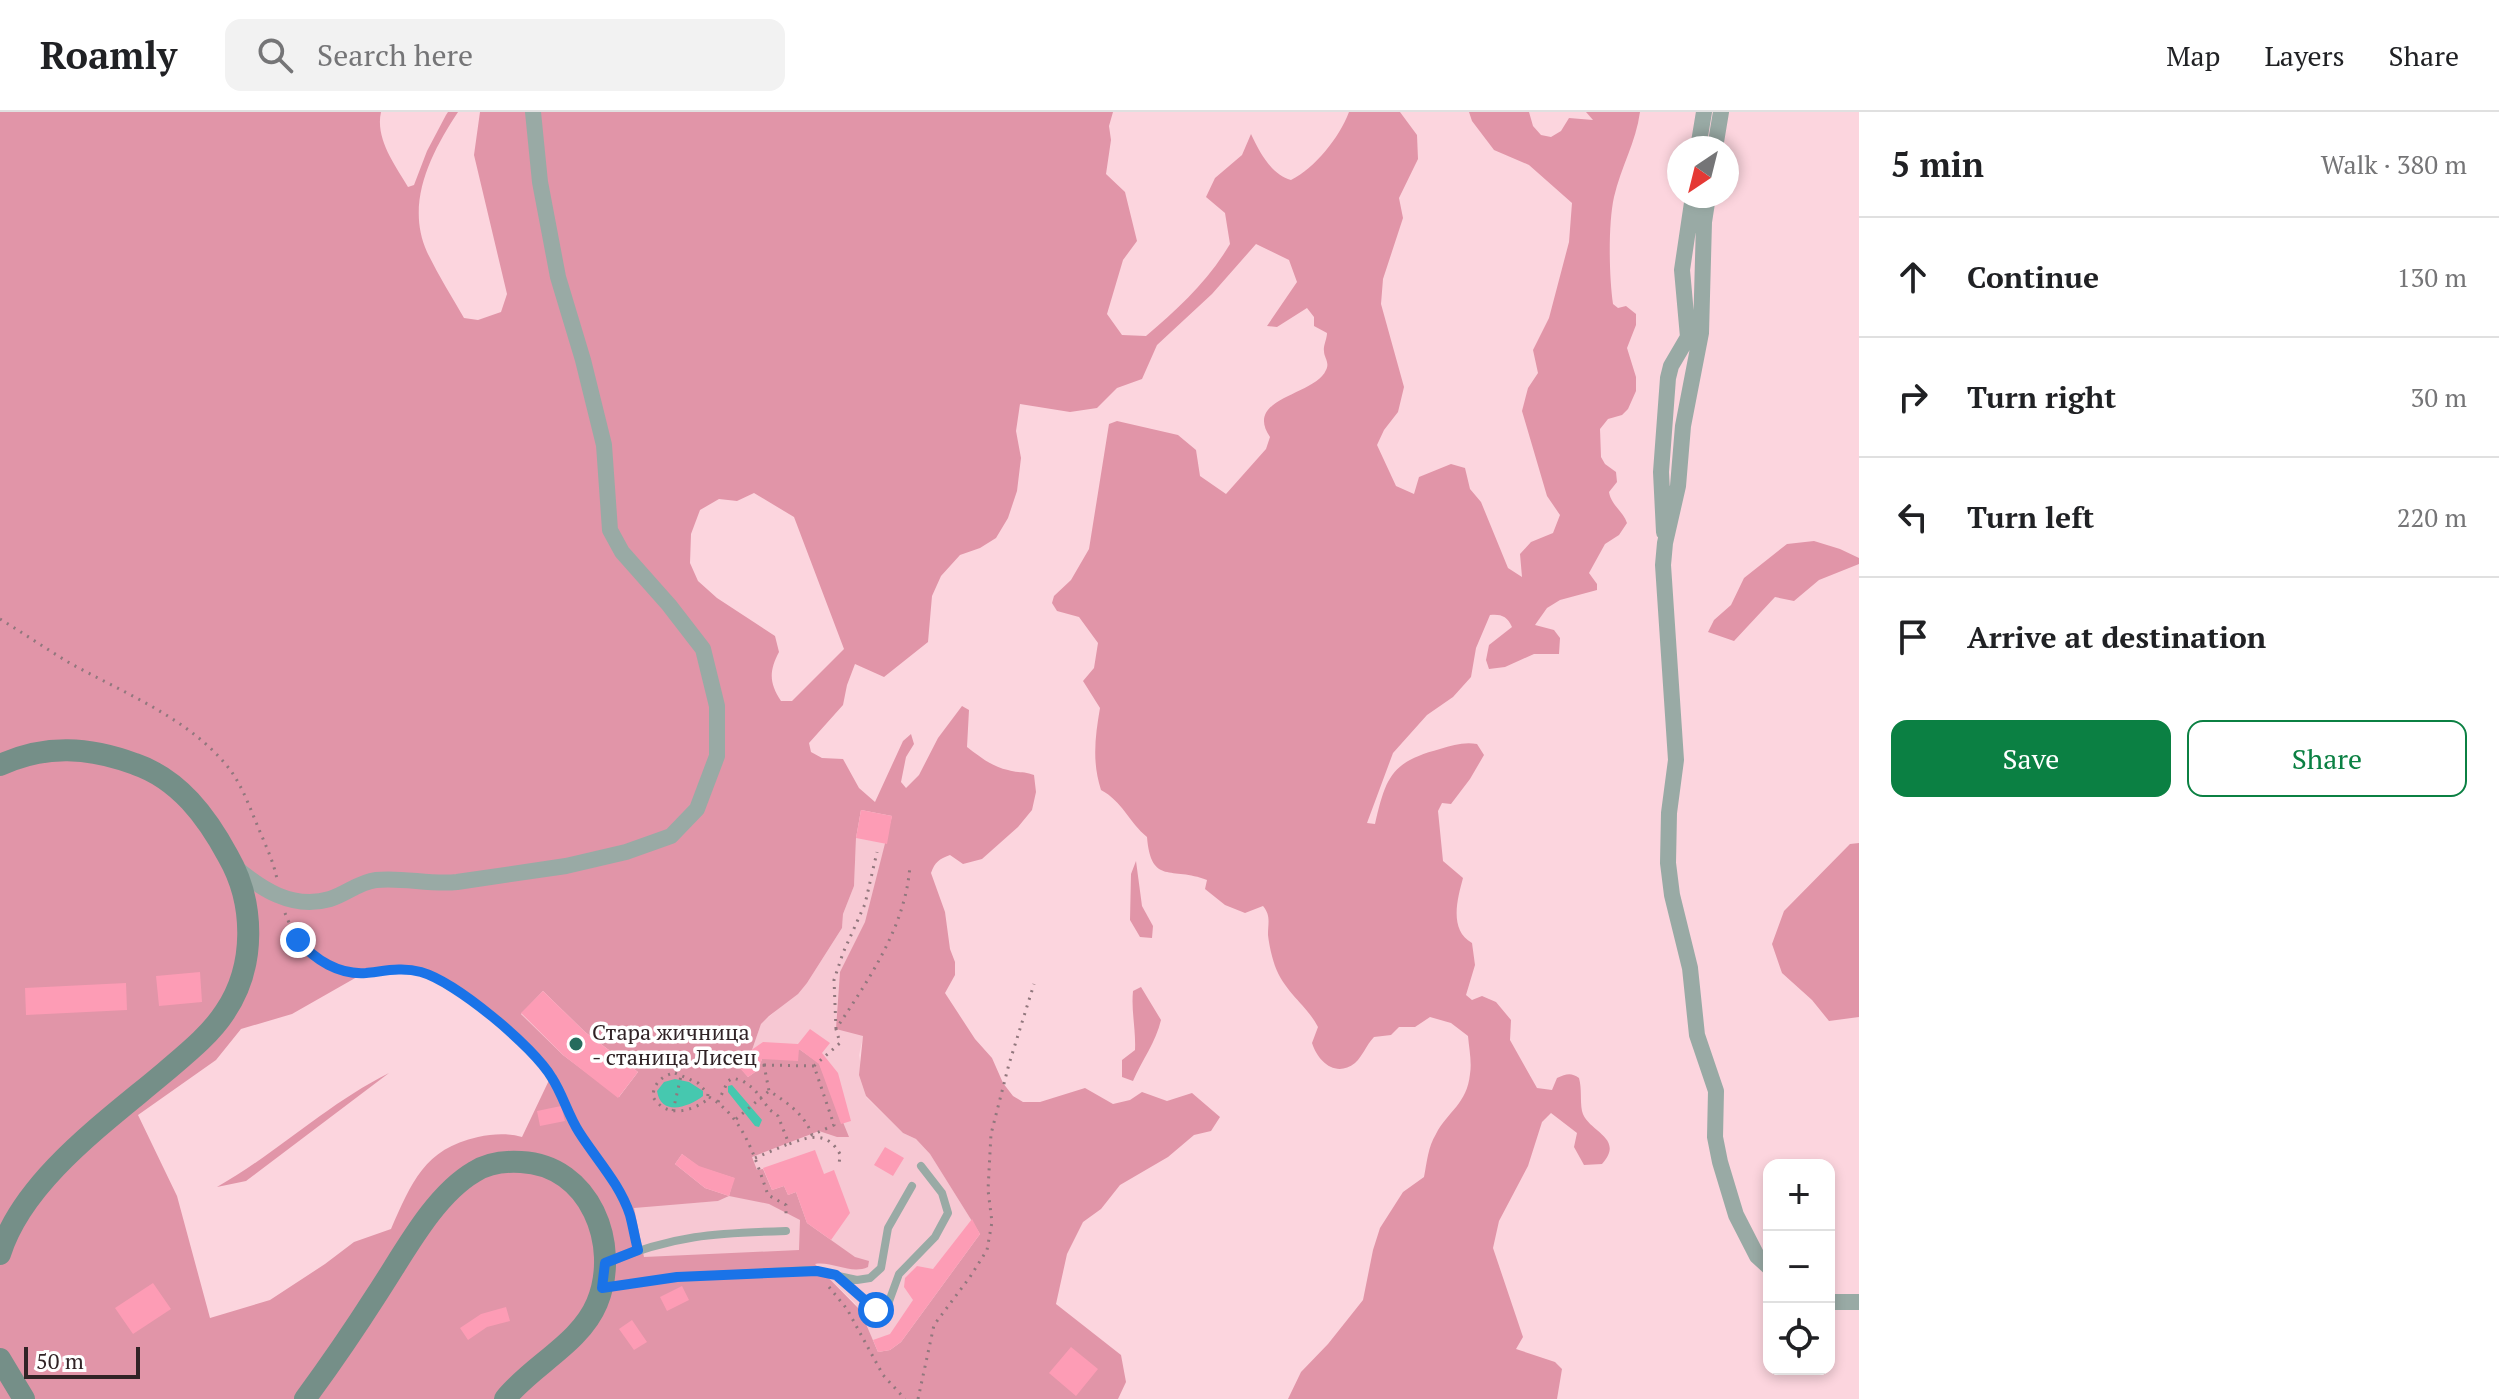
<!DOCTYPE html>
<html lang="en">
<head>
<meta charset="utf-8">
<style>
  :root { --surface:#fff; --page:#f2f2f2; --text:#202124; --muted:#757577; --line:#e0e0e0; --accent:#0b8043 }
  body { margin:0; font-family:"PT Serif",serif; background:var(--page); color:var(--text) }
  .controls { position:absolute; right:24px; bottom:24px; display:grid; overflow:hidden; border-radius:16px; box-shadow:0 4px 12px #0003 }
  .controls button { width:72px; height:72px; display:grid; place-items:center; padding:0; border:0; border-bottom:2px solid var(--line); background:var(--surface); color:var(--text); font:40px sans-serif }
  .compass { position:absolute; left:1667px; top:24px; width:72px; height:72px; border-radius:50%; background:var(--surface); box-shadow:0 4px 12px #0003; rotate:215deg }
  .scale { position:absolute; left:24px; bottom:20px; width:116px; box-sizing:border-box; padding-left:8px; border:4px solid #312326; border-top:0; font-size:22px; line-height:28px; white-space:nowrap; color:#312326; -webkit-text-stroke:6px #fff; paint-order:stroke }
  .stop { position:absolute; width:24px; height:24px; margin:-18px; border:6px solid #1a73e8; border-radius:50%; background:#fff }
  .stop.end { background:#1a73e8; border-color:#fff; box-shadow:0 2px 8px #0008 }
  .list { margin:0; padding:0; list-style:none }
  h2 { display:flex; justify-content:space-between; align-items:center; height:104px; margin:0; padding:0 32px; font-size:34px }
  h2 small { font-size:26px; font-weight:400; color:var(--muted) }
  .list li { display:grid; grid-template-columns:52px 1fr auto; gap:24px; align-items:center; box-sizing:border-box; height:120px; padding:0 32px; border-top:2px solid var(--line) }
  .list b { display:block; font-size:30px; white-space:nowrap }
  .list em { font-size:26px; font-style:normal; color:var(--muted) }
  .actions { display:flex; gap:16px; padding:24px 32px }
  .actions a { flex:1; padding:18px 0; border:2px solid var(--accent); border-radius:16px; text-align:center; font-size:28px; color:var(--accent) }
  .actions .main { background:var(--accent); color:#fff }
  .icon { flex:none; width:44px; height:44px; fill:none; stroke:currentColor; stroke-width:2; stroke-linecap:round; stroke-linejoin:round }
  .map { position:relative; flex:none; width:1859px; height:1287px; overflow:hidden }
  header { display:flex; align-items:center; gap:48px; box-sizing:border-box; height:112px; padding:0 40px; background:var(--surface); border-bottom:2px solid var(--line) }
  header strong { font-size:38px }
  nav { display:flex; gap:44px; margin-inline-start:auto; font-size:28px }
  .search { width:560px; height:72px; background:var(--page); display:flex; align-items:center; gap:20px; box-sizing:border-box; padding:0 28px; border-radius:16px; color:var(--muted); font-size:30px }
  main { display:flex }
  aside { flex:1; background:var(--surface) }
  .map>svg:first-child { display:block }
  .built { fill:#f7c8d3 }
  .green { fill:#e195a8; fill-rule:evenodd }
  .water { fill:#46c8af }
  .building { fill:#fd9cb5 }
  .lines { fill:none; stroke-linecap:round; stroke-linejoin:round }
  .path { stroke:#91777d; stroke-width:3; stroke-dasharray:2 6; stroke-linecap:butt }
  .lane { stroke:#99aaa5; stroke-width:8 }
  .street { stroke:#99aaa5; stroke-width:16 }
  .secondary { stroke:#758f88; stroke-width:22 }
  .route { stroke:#1a73e8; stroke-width:10 }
  .poi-dot { fill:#266b5d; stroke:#fff; stroke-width:3 }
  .labels { text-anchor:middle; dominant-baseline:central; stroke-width:7; stroke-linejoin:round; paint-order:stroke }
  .poi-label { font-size:22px; fill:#312326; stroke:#fff; text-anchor:start }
</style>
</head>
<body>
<header>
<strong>Roamly</strong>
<div class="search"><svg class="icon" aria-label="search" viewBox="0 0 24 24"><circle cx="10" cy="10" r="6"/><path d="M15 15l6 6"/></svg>Search here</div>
<nav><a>Map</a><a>Layers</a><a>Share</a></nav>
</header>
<main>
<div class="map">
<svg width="1859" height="1287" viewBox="0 0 1859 1287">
  <rect width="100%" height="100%" fill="#fcd5de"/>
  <path class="built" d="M861,698L892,704L871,891L859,943L866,985L903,1021L916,1027L930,1042L980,1122L901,1230L890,1238L878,1240L855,1191L814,1152L647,1159L633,1095L718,1089L727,1085L705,1076L675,1052L662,954L752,938L761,912L807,871L842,816L843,802L854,774L856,726Z"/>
  <path class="green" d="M0,0H381C375,27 395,53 408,75L414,73L427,39L446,3L448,0H458C431,41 405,91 427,140C438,163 452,185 464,206L478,208L501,200L507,182L474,43L480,0H1113L1109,14L1111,28L1106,62L1125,80L1137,129L1123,148L1107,202L1122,223L1146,224C1179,196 1208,169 1230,132L1225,101L1206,85L1215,66L1242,43L1251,22C1260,41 1271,62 1291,68C1315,56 1339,26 1349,0H1400L1417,23L1418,47L1399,86L1403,106L1383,167L1381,192L1404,275L1398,300L1384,318L1377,333L1396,374L1414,382L1419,365L1451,352L1465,356L1470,377L1481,390L1508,456L1522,465L1520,442L1531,430L1553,421L1560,403L1547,384L1522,299L1528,276L1538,261L1533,238L1549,206L1569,130L1572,91L1529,53L1494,38L1472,9L1469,0H1529L1533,14L1541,23L1551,25L1561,19L1569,6L1593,8L1586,0H1640C1636,30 1621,55 1614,85C1608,112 1609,164 1613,192L1618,196L1626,194L1636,202V213L1627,236L1636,265V279L1628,297L1622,303L1608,307L1600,317L1601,345L1605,352L1616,360L1617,370L1609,380C1611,393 1623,399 1627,411L1619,423L1605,432L1589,461L1597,472V478L1560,488L1547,496L1535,513L1554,518L1560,526L1559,542H1534L1505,555L1489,557L1486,548L1489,533L1512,515C1507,504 1501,502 1490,503L1476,536L1471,565L1453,585L1427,603L1393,641L1367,711L1375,712C1386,665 1391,650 1440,637C1453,633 1464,630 1477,632L1484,643L1470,667L1451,692L1442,691L1438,699L1443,749L1463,766C1457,788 1449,818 1472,831L1475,853L1466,883L1472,888L1482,884L1496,890L1511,908L1510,928L1537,976L1552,978L1557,966C1566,962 1571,960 1579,966C1582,977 1580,988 1582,999C1587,1020 1626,1025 1602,1052L1584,1053L1574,1035L1577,1021L1551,1001L1542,1010L1528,1054L1499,1109L1493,1136L1523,1225L1516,1237L1555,1250L1562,1257L1557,1287H1288L1301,1260L1328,1232L1363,1188L1373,1138L1380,1116L1403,1080L1424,1065C1427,1050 1428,1035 1436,1022C1448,999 1467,992 1470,962C1472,950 1469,936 1468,924L1451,911L1430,905L1415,915H1399L1391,923L1374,925C1366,933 1363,944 1355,951C1336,966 1318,950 1312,931L1318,915C1306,892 1285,881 1275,854C1272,845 1269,833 1268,823C1268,810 1271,804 1263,794L1245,801L1225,793L1205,777L1207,768C1172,754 1151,774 1147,725C1129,710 1122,689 1101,678C1092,650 1095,625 1100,596L1083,569L1094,556L1098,531L1079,505L1057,499L1052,491L1054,484L1071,468L1089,437L1109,312L1117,309L1178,323L1196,338L1200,364L1226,382L1266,337L1270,325C1243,285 1315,284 1326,258C1330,250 1324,246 1324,239C1323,234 1327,227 1327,221L1314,214V205L1307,196L1277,215L1267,214L1297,170L1289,148L1256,132L1212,182L1157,233L1142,267L1117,276L1097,296L1070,300L1020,292L1016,319L1021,346L1017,379L1008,406L996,426L980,436L960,443L941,464L932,484L928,530L884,565L855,552L847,573L843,593L809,631L811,640L822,646L843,647L859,676L875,690L903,629L911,622L914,632L906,645L901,670L906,676L919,663L938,626L962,594L969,598L967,635C979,644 992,655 1008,658C1017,661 1024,659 1034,663L1036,680L1032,698L1018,715L982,747L963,752L950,743C939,747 935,750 931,761L945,800L950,837L955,850V863L945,881L975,927L992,946L1003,971L1013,984L1023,990H1040L1085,976L1113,992L1130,988L1142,980L1167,989L1192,981L1220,1005L1211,1019L1194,1023L1168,1045L1120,1073L1101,1097L1083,1110L1067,1142L1056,1192L1121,1243L1126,1270L1118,1287H0ZM754,381L794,405L844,537L792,589H781C769,571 769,559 779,540L775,524L717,486L698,469L690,451L691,422L700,398L719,387L737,389ZM861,698L892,704L865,810L840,860L836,917L863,924L859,963L866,984L903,1021L916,1027L930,1042L980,1122L901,1230L890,1238L878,1240L860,1198L815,1152C833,1149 851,1163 868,1155L869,1149L855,1145L807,1111L796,1080L788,1083L784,1074L772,1078L763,1057L757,1058L752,1045L819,1019L837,1025H849L819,951L799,937L762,947L758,958L748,965L735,950L752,938L761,912L769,904L798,882L807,871L842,816L843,802L854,774L856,726ZM386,857C399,857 412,857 424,861C467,876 521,929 551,964L522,1025C507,1021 493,1022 478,1025C424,1037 412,1070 391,1117L354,1130L325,1152L270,1188L210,1206L177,1084L138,1003L216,948L241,917L292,902L364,861ZM543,879L585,920L638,960L619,985L563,943L521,902ZM682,1042L699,1055L734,1066L729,1084L705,1076L675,1052ZM729,1084L769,1092L800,1108L799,1138L644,1145L634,1096L718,1089Z
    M1814,429L1840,437L1859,446V452L1819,468L1794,489L1775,485L1734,529L1708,520L1714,508L1731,493L1744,466L1787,432Z
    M1859,731V905L1829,909L1812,888L1782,861L1772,832L1784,799L1850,732Z
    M1136,749L1142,794L1153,814L1152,826L1140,825L1130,808L1131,762Z
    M1141,875L1161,908C1156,930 1142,948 1133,969L1122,965V948L1135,938C1136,917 1131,899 1133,879Z
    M389,961L246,1069L217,1075C277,1041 327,992 389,961Z"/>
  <path class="water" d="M675,967L689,970L703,979V984C689,995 661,1005 657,979L664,970Z
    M732,973L762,1008L759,1015L755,1014L728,980V974Z"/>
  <path class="building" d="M861,698L892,704L887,732L856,726Z
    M200,860L202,890L159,894L156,864Z
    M126,871L127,898L26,903L25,876Z
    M543,879L585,920L638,960L618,986L563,943L521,901Z
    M810,917L830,931L822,941L838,961L851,1009L841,1012L819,952L799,937L798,949L762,947L758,958L748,965L734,950L763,930L798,932Z
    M561,994L565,1009L540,1014L537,999Z
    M885,1035L904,1046L893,1064L874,1053Z
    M815,1038L824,1062L834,1058L850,1101L831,1128L807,1111L796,1080L788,1083L784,1074L772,1078L763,1056Z
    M682,1042L699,1054L735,1066L729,1084L705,1076L675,1052Z
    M972,1107L980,1122L901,1230L890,1238L878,1240L873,1228L890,1222L913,1188L904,1175L905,1166L917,1154L933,1157Z
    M153,1171L171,1197L133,1222L115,1196Z
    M682,1174L689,1188L667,1199L660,1185Z
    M506,1195L510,1209L487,1215L468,1228L460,1216L481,1202Z
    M632,1208L647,1230L634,1238L619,1217Z
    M1071,1235L1098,1257L1076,1284L1049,1261Z"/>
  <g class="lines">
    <path class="path" d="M0,507C23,521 45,536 68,550C123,581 192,607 231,659C243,676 250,696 258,715C265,732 273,748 277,767
      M285,801C298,836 324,859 361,861C369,861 377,858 385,857C403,855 422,860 438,868C472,885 533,934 552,966C563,983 568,1004 579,1021C602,1056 626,1085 635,1127
      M836,917L834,868L843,841L865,792L877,740
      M764,953L814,954L834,1013L812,1023C805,1003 787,990 769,979Z
      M814,954L840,931L836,917C869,867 906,814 910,753
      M675,961L698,971L708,982L707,988C690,1000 666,1006 653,985C653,972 662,963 675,961Z
      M709,985C744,1005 755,1046 768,1083L786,1093V1107
      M718,990L728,969L733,966L743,969L754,977L770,998L778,1004L789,1032C810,1024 827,1019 840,1042L839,1054
      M673,999L681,964
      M736,1007L769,979
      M755,1046L788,1032
      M829,1175L847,1197L883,1263L905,1287
      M918,1287L934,1213L970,1165L987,1138L992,1110L988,1078L991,1022L1009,952L1034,872"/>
    <path class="lane" d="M606,1151C673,1123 715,1121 786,1119
      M840,1166L876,1198L882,1199L887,1195L899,1162L935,1125L948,1101L942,1081L921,1054
      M603,1176L677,1165L811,1158L857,1168L870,1166L881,1156L888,1116L912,1074"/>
    <path class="street" d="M1698,36L1704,0
      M1715,36L1721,0
      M1708,84L1704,110L1701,221L1683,314L1678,374L1665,431L1663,453L1676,648L1669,701L1668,751L1672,783L1690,856L1697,923L1716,979L1715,1025L1720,1050L1736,1103L1757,1144L1769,1155
      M1664,420L1661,360L1668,266L1671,254L1688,225L1682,158L1693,84
      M234,754C261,777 292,798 330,787C346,782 359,770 376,768C403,765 430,773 457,770L566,754L626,740L671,724L697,697L717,644V594L703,537L669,493L622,440L610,418L604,333L583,248L558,165L540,70L533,0
      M1829,1190H1859"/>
    <path class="secondary" d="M0,653C46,632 89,635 135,652C179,667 207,705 228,744C255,791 256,854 225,900C210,923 186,942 165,960C107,1009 23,1068 0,1142
      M0,1247L24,1287
      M305,1287C330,1253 354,1218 377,1182C403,1143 433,1084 474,1060C488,1051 505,1049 521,1050C590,1053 621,1133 597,1191C580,1232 532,1253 505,1287"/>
  </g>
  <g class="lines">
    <path class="route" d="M298,828C315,848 339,863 366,861C385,859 402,855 421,860C456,870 533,934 552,966C563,983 568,1003 579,1020C596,1047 620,1072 630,1103C633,1114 635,1127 638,1138L605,1151L602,1176L677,1165L817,1159L836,1163L876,1198"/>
  </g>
  <circle class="poi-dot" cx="576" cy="932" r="8"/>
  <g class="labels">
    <g class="poi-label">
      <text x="592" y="919">Стара жичница<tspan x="592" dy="25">- станица Лисец</tspan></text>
    </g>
  </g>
</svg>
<div class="controls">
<button>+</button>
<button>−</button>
<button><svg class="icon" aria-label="locate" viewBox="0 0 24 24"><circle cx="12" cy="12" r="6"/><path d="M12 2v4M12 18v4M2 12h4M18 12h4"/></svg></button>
</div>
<svg class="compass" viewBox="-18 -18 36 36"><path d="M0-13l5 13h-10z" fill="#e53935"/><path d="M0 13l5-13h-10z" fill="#757577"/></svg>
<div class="scale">50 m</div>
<div class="stop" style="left:876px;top:1198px"></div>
<div class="stop end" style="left:298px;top:828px"></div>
</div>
<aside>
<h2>5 min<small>Walk · 380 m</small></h2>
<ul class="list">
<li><svg class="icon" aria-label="ahead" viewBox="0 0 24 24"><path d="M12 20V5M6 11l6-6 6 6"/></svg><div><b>Continue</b></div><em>130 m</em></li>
<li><svg class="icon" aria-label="right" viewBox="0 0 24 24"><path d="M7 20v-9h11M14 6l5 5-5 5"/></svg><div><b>Turn right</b></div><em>30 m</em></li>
<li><svg class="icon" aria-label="left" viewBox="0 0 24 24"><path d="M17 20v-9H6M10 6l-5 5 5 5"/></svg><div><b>Turn left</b></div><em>220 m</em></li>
<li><svg class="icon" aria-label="arrive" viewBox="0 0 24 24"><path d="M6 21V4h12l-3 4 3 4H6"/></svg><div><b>Arrive at destination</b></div></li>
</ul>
<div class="actions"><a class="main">Save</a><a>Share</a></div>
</aside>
</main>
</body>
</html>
